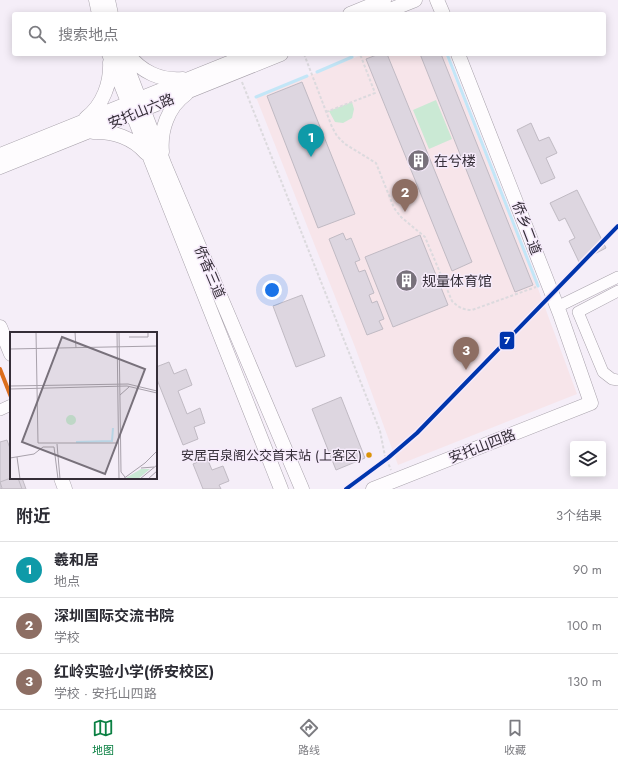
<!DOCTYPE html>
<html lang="zh">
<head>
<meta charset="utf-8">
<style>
  :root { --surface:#fff; --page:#f2f2f3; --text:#2b2b33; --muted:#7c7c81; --line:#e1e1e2; --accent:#0b8043 }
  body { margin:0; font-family:Jost,"Noto Sans SC",sans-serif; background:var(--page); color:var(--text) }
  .controls { position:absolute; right:12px; bottom:12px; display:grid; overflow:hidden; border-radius:4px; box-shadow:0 2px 10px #0003 }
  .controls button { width:36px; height:36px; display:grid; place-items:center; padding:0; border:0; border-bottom:1px solid var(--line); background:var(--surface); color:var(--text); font:20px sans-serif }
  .you { position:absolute; left:272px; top:290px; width:14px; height:14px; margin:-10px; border:3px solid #fff; border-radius:50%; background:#1a73e8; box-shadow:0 0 0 6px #1a73e833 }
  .badge { display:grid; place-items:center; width:26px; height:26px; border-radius:50%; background:var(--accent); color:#fff; font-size:13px; font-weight:700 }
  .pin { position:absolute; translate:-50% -33px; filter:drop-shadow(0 1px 2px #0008) }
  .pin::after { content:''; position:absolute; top:21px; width:14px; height:12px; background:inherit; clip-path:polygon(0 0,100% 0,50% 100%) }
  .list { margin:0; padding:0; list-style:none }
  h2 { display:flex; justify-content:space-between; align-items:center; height:52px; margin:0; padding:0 16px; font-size:17px }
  h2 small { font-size:13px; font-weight:400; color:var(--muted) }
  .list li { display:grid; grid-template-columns:26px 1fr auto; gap:12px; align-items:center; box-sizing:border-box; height:56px; padding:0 16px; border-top:1px solid var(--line) }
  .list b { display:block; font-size:15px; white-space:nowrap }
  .list p { margin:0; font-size:13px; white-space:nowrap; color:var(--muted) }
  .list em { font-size:13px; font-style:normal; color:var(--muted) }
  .icon { flex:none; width:22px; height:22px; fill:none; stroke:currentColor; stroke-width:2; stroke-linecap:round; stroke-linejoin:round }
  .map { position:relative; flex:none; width:618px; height:489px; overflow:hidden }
  .search { position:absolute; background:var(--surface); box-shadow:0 2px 10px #0003; left:12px; right:12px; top:12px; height:44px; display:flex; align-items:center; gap:10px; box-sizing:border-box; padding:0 14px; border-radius:4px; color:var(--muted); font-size:15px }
  .sheet { height:220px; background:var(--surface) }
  nav { display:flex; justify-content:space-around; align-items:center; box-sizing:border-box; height:56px; border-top:1px solid var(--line); background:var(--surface); font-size:11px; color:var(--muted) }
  nav a { display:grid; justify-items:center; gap:2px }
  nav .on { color:var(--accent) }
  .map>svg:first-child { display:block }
  .education { fill:#f7e5ea }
  .green { fill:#cae9d4 }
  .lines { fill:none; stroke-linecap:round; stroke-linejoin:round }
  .stream { stroke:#c3e6f7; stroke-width:3 }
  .building { fill:#ddd6e0; stroke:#c0bac3 }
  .minor-casing { stroke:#a9a3ac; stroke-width:12 }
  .tertiary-casing { stroke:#a9a3ac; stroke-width:15 }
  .path { stroke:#dcdade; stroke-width:2; stroke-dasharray:3 2; stroke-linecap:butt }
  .minor { stroke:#fefcfe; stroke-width:11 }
  .tertiary { stroke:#fefcfe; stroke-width:14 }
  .metro-1-casing { stroke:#f6ebfb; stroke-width:7 }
  .metro-2-casing { stroke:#f6ebfb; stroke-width:7 }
  .metro-1 { stroke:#0035ad; stroke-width:4 }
  .metro-2 { stroke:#db6d1c; stroke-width:4 }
  .bus-dot { fill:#da9408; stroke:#f6ebfb; stroke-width:1.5 }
  .labels { text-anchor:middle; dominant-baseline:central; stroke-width:3; stroke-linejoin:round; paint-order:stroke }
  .bus-label { font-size:13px; fill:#352e38; stroke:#f6ebfb; text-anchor:end }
  .street-label { font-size:14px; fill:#352e38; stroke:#f6ebfb }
  .poi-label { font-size:14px; fill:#352e38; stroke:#f6ebfb; text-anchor:start }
  .inset-river { fill:none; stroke:#c3e6f7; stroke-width:2 }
  .inset-road { fill:none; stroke:#a8a1ab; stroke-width:1 }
  .view { fill:#78717b; fill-opacity:0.15; stroke:#78717b; stroke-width:2 }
  .inset-edge { fill:none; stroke:#352e38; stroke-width:2 }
  .line-badge { stroke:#f6ebfb; stroke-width:1.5 }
  .badge-label { font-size:11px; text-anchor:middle; font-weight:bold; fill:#fff }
</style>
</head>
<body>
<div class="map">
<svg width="618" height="489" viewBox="0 0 618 489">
  <rect width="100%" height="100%" fill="#f5eef8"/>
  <path class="education" d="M364,54H445L537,286L577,394L398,465L355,347L256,97Z"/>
  <path class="green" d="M436,100L452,139L429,149L413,110Z
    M352,102L354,109L352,118L343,123L335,122L329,111Z"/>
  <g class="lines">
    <path class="stream" d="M447,54L538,286
      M317,72L352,57
      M256,97L307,76"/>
  </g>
  <path class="building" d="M379,54H387L472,262L452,271L366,59Z
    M420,54H441L533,285L515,292Z
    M302,82L355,214L318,228L267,96Z
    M531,123L539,141L549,137L557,153L546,158L555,178L541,184L517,130Z
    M577,190L606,248L579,262L569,241L575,238L565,218L559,221L550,203Z
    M343,233L346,240L351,238L360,260L355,262L359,272L365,270L374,293L369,295L372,303L377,301L384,319L379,321L383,329L367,335L329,239Z
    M420,235L448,305L393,327L365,257Z
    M302,295L325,356L296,367L273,306Z
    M169,362L174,374L186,369L192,385L178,391L187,414L200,408L205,423L194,427L198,439L183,445L156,377V367Z
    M341,397L365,458L336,470L312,409Z
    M7,440L11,451V478H22L26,489H0V442Z
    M207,458L212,470L223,466L229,481L219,485L221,489H203L193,464Z
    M11,478H18L22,489H1L2,488L0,482Z"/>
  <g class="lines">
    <defs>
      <path id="minor" d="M618,291L578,312L603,372L612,379L618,380
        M557,307L618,277
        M0,410L11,405"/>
      <path id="tertiary" d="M96,0L99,14
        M108,0L111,14
        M437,0L443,14
        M350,14L384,0
        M380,14L415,0
        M109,54L281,489
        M122,54L165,166L302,489
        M128,54C141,72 161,81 183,79
        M86,118C103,105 111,83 110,62
        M93,132C113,131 133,138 146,153
        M162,152C160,130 168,107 186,94
        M0,155L251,54
        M0,167L281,54
        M0,327L11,354
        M61,478L65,489
        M373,489L591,403L560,314L458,54"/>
    </defs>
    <use href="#minor" class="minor-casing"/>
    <use href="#tertiary" class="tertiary-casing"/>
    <path class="path" d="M304,54L332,127L337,136L345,144L376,163L394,208L401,217L425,237L452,301C458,307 463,310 472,310L536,287
      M242,82L380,431L385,456L391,470
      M326,112L375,93L360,54"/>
    <use href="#minor" class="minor"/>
    <use href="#tertiary" class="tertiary"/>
    <defs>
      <path id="metro-1" d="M346,489L388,458L417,433L618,226"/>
      <path id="metro-2" d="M0,369L11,397"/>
    </defs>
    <use href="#metro-1" class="metro-1-casing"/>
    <use href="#metro-2" class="metro-2-casing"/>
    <use href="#metro-1" class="metro-1"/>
    <use href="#metro-2" class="metro-2"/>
  </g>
  <defs>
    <symbol id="building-disc" viewBox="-11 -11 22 22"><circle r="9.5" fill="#78717b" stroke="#f6ebfb"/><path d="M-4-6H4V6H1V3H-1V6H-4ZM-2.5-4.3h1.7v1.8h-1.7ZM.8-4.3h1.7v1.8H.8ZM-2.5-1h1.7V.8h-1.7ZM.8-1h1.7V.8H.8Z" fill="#fff"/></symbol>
  </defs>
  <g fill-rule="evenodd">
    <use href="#building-disc" x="406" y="148" width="25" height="25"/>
    <use href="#building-disc" x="394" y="268" width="25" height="25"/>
  </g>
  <circle class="bus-dot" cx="369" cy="455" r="3.5"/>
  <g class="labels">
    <g class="bus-label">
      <text x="362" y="455">安居百泉阁公交首末站 (上客区)</text>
    </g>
    <g class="street-label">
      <text transform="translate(141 111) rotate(-22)">安托山六路</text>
      <text transform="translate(527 228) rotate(69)">侨乡二道</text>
      <text transform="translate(210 272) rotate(67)">侨香三道</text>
      <text transform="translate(482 446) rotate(-21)">安托山四路</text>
    </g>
    <g class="poi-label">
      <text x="434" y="161">在兮楼</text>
      <text x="422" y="281">规量体育馆</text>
    </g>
  </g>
  <g transform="translate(10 332)">
    <rect width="147" height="147" fill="#f5eef8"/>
    <path d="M56 88a5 5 0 1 1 10 0a5 5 0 1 1-10 0ZM131,137H140L128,147H114Z" fill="#cae9d4"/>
    <path class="inset-river" d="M66,110L102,109L103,96"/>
    <path class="inset-road" d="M26,0L28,111H108M65,0L66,16M107,0L109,147M109,0L111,140L115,145M119,5H138V0M0,17L147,14M0,54L118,52L147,59M0,57L117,54L147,61M110,63L119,55M47,112L50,147M7,125L10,147M0,126L24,122L33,115H44L48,147M131,136L144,135M113,147L135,131L147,119M130,147L147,133M138,147L147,139"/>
    <path class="view" d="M52,5L135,37L95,142L12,110Z"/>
    <rect width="147" height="147" class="inset-edge"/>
  </g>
  <rect class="line-badge" x="499" y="331" width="16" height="19" rx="4" fill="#0035ad"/>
  <g class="badge-label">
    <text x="507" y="344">7</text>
  </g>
</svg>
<div class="controls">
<button><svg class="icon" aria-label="layers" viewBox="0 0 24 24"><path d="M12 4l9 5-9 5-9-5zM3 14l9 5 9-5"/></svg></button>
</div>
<div class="you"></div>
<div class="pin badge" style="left:311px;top:157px;background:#0f9aa8">1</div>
<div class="pin badge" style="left:405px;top:212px;background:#8d6e63">2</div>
<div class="pin badge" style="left:466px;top:370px;background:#8d6e63">3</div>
<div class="search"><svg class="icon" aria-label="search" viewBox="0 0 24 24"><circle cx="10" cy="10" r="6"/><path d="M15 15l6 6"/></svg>搜索地点</div>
</div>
<section class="sheet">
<h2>附近<small>3个结果</small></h2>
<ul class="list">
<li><span class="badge" style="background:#0f9aa8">1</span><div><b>羲和居</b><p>地点</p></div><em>90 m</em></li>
<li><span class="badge" style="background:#8d6e63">2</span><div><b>深圳国际交流书院</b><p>学校</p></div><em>100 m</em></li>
<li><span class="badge" style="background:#8d6e63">3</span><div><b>红岭实验小学(侨安校区)</b><p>学校 · 安托山四路</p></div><em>130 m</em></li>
</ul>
</section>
<nav>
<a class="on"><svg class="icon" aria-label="map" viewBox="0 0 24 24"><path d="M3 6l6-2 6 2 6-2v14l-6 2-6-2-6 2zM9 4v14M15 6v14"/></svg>地图</a>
<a><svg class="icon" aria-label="directions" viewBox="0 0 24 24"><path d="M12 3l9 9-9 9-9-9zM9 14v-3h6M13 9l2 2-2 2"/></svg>路线</a>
<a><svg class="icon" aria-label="saved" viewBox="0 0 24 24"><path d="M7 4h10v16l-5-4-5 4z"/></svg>收藏</a>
</nav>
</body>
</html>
